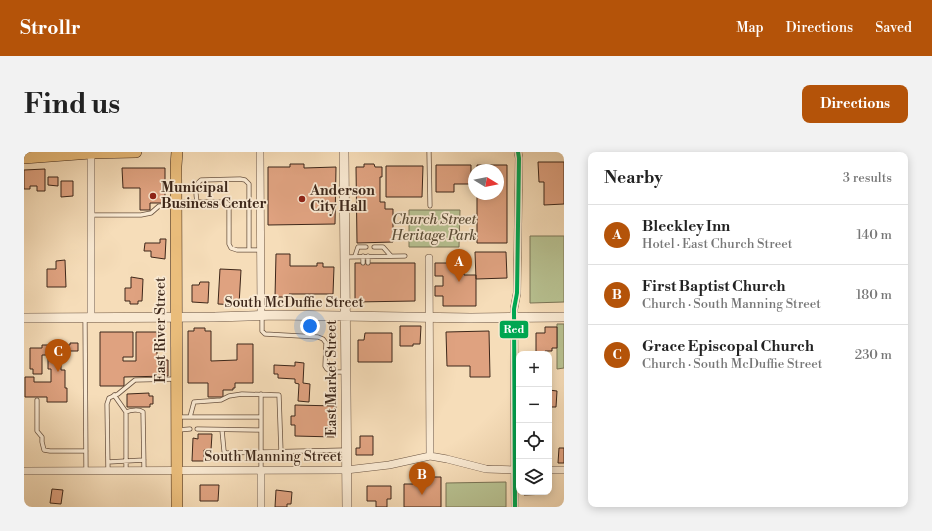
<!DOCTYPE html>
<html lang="en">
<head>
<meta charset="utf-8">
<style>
  :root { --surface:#fff; --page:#f2f2f2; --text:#222; --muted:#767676; --line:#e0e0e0; --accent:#b45309 }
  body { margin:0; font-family:"Libre Bodoni",serif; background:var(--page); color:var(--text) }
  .controls { position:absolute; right:12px; bottom:12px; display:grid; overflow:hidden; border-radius:8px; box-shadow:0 2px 10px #0003 }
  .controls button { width:36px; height:36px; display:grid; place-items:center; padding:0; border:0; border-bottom:1px solid var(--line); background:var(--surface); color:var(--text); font:20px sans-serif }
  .compass { position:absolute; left:444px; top:12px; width:36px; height:36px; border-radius:50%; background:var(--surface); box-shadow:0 2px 10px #0003; rotate:100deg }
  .you { position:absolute; left:286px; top:174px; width:14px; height:14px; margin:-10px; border:3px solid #fff; border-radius:50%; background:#1a73e8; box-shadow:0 0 0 6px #1a73e833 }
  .badge { display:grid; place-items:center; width:26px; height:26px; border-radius:50%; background:var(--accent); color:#fff; font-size:13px; font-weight:700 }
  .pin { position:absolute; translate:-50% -33px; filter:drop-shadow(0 1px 2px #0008) }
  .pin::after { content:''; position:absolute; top:21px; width:14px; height:12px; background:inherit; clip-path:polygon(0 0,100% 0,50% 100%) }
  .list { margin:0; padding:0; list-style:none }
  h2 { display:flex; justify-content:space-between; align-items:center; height:52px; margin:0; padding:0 16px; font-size:17px }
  h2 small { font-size:13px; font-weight:400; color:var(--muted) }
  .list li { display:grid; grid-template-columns:26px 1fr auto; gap:12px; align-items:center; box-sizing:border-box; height:60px; padding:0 16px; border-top:1px solid var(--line) }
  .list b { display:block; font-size:15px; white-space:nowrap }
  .list p { margin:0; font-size:13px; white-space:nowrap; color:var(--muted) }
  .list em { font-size:13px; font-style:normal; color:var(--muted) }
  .icon { flex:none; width:22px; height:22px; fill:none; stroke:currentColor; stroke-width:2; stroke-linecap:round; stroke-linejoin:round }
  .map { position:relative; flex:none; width:540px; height:355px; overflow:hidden; border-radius:8px }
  header { display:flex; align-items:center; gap:24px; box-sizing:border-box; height:56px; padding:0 20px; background:var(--accent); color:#fff }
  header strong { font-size:19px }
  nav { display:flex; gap:22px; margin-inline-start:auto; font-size:14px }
  .intro { display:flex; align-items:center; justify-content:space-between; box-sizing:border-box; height:96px; padding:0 24px }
  h1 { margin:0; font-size:28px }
  .button { padding:10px 18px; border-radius:8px; background:var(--accent); color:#fff; font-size:14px; font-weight:700 }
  main { display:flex; gap:24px; padding:0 24px }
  aside { flex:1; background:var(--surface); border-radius:8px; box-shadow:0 2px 10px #0003 }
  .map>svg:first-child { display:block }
  .green { fill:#b8c292; stroke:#7a7456 }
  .building { fill:#dfa280; stroke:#3d271a }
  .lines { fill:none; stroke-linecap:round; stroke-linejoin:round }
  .service-casing { stroke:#6b5442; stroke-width:5 }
  .minor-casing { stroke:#6b5442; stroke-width:8 }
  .tertiary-casing { stroke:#6b5442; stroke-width:10 }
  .primary-casing { stroke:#3d271a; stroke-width:12 }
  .service { stroke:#f9e9d2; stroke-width:3.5 }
  .minor { stroke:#f9e9d2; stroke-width:7 }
  .tertiary { stroke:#f9e9d2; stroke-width:9 }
  .primary { stroke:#ebbe7c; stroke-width:11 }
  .bus-1-casing { stroke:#f9e9d2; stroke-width:7 }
  .bus-1 { stroke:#00a651; stroke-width:4 }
  .poi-dot { fill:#8f2418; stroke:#f9e9d2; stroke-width:1.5 }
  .labels { text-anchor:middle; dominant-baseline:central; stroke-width:3.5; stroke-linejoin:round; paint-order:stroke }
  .poi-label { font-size:14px; font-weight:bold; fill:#3d271a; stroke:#f9e9d2; text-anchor:start }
  .park-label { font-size:14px; font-style:italic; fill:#5c4e38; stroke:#f9e9d2 }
  .street-label { font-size:14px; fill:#3d271a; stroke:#f9e9d2 }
  .line-badge { stroke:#f9e9d2; stroke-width:1.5 }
  .badge-label { font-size:11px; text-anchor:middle; font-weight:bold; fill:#fff }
</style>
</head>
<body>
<header>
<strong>Strollr</strong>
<nav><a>Map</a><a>Directions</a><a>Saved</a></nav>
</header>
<div class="intro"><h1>Find us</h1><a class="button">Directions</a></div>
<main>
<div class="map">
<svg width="540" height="355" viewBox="0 0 540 355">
  <rect width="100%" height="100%" fill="#f6ddb9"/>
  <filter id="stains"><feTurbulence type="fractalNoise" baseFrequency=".005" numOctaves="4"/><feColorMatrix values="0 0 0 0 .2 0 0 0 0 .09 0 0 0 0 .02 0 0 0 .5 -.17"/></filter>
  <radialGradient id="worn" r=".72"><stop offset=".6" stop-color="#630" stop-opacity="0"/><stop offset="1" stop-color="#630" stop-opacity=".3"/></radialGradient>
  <path class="green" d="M385,58H436L435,95H385Z
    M506,84H540V150L506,151Z
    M533,172H540V216L533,217Z
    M482,330V355H422V331Z"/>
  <path class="building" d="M514,10H540V52L520,53V30H515Z
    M266,12H280V16L312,15L311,72L244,73V15H266Z
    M340,12H350L351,15H358V25H356V50H361V57H369V90L333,91L332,15H340Z
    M412,13H447V32H430V40H412Z
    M453,13H483V91H453V42H474V18H453Z
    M362,14H399L398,45H362Z
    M98,16H141V51H126V58H116V36H99Z
    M21,17V39H13V34H6V37H0V18Z
    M24,25H34V34L24,33Z
    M37,29H49V44L37,45Z
    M136,87H142L141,107L127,105V99H120L121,91H136Z
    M451,100H482L483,126L452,127Z
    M252,102H266V114H293V111H299V115H310L309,142H265V145H251Z
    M41,108L42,135H23V117H32V109Z
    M331,111H391V149L331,150Z
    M411,111H440V123H452V154H419V144H411V134H419V124H411Z
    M196,117L217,118L215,153L194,152Z
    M107,125L119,127L118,149H114V152H106V149H101V136H107Z
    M176,130H185L184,151L168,150V133H175Z
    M376,174H397L396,192H389V194H376Z
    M521,175H533V196H528V199H521V201H512V181H521Z
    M170,176H181V179H187V209L213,208V192H229V231H211V236H209V238H199V245H184V231H164V179H170Z
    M465,179L466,225H446V214H423L422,180Z
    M76,180H109V205H99V209H112V180H133V208H144V224L100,225V234H76Z
    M341,181H368V210H334V188H340Z
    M46,191H54V199H45V196H37V218H41V236H43V250H23V245H1V225H10V230H27V217H24V203H18V222H9V217H6V196H18V193H46Z
    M271,210L280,211L279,231L286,232L285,250L274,249L275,232L271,231V227L254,226V222H250V213L271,214Z
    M525,238L533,239L532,255H525Z
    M125,241V244H129V252H126V255H103V242Z
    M271,253L312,254L311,285L271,284V273H267V264H271Z
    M174,282H188L187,298H180V309H168L169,286L174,287Z
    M336,284H349V303H332V296H336Z
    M535,296H540V311H534Z
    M397,325H417V355H380V332H397Z
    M176,333H195L194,349H176Z
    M343,334H367V347H363V355H352V349H343Z
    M28,337L39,338L37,352L26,351Z
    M252,338L268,340L267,352H263V355H251Z
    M500,340H523V342L500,343Z"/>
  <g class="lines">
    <defs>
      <path id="service" d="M405,0L406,54
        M153,50H202L205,53V92L207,96L213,98H236
        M173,50C172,43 170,33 177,28L216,27L221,28L225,32V98
        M67,63H117L127,61L135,54H151
        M350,95H359L367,104
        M331,104L334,95H342
        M339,104V111
        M321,105L381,104
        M344,111V104
        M238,164V179L241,182L294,185L299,187L302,191L301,214L303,217L308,220H322
        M61,166L62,319
        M90,243L102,260V319
        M13,248V279L18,285V290L20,298L26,299H62
        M102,260C107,258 115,257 119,260L120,318
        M154,265H166L170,250L197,248L205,244L218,242L255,243L257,300
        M166,265H237
        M173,277L237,278
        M154,278L166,277
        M198,278L200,299L202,301L237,300V242
        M84,310L120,308
        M84,319L83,252L85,246L94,242L111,228L152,227
        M237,319V300L322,298"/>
      <path id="minor" d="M67,0V165
        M236,0L237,163
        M405,106L406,304
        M525,318H540
        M0,319L322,318L365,313L406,304L423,307L462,317L495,318
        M237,319V355
        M491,355L490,157L493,141L495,6L494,0"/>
      <path id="tertiary" d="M320,0L323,355
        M0,166L191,165L251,163L447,166L540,165"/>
      <path id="primary" d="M153,0L152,14L153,355
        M0,6L67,1L112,0"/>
    </defs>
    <use href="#service" class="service-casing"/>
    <use href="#minor" class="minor-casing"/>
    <use href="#tertiary" class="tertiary-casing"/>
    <use href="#primary" class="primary-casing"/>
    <use href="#service" class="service"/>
    <use href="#minor" class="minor"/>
    <use href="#tertiary" class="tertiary"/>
    <use href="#primary" class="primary"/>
    <defs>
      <path id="bus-1" d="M491,355L490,157L493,141L495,6L494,0"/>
    </defs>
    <use href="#bus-1" class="bus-1-casing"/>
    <use href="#bus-1" class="bus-1"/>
  </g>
  <g class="poi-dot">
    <circle cx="129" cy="44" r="4"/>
    <circle cx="278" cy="47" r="4"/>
  </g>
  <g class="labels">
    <g class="poi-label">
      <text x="137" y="36">Municipal<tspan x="137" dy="16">Business Center</tspan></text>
      <text x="286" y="39">Anderson<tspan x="286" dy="16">City Hall</tspan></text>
    </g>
    <g class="park-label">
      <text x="410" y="68">Church Street<tspan x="410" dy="16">Heritage Park</tspan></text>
    </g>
    <g class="street-label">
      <text x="270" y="151">South McDuffie Street</text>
      <text transform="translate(137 178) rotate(-90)">East River Street</text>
      <text transform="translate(308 226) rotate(-90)">East Market Street</text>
      <text x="249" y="305">South Manning Street</text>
    </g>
  </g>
  <rect class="line-badge" x="475" y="168" width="30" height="19" rx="4" fill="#00a651"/>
  <g class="badge-label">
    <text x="490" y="181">Red</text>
  </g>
  <rect width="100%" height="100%" filter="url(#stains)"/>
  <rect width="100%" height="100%" fill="url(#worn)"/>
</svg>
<div class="controls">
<button>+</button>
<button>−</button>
<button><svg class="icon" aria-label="locate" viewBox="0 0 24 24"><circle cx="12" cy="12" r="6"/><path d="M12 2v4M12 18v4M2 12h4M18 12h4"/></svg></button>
<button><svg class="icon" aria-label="layers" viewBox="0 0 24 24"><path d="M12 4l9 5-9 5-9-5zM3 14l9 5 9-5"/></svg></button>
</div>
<svg class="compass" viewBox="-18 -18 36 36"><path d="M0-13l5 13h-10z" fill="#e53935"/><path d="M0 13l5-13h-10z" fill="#767676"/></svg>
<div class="you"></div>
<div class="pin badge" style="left:435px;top:130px">A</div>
<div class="pin badge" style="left:398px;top:343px">B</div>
<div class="pin badge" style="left:34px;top:220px">C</div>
</div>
<aside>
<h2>Nearby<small>3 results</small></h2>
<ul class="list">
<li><span class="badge">A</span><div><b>Bleckley Inn</b><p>Hotel · East Church Street</p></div><em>140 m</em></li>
<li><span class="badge">B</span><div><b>First Baptist Church</b><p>Church · South Manning Street</p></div><em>180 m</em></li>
<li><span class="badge">C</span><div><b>Grace Episcopal Church</b><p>Church · South McDuffie Street</p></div><em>230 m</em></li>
</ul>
</aside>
</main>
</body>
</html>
